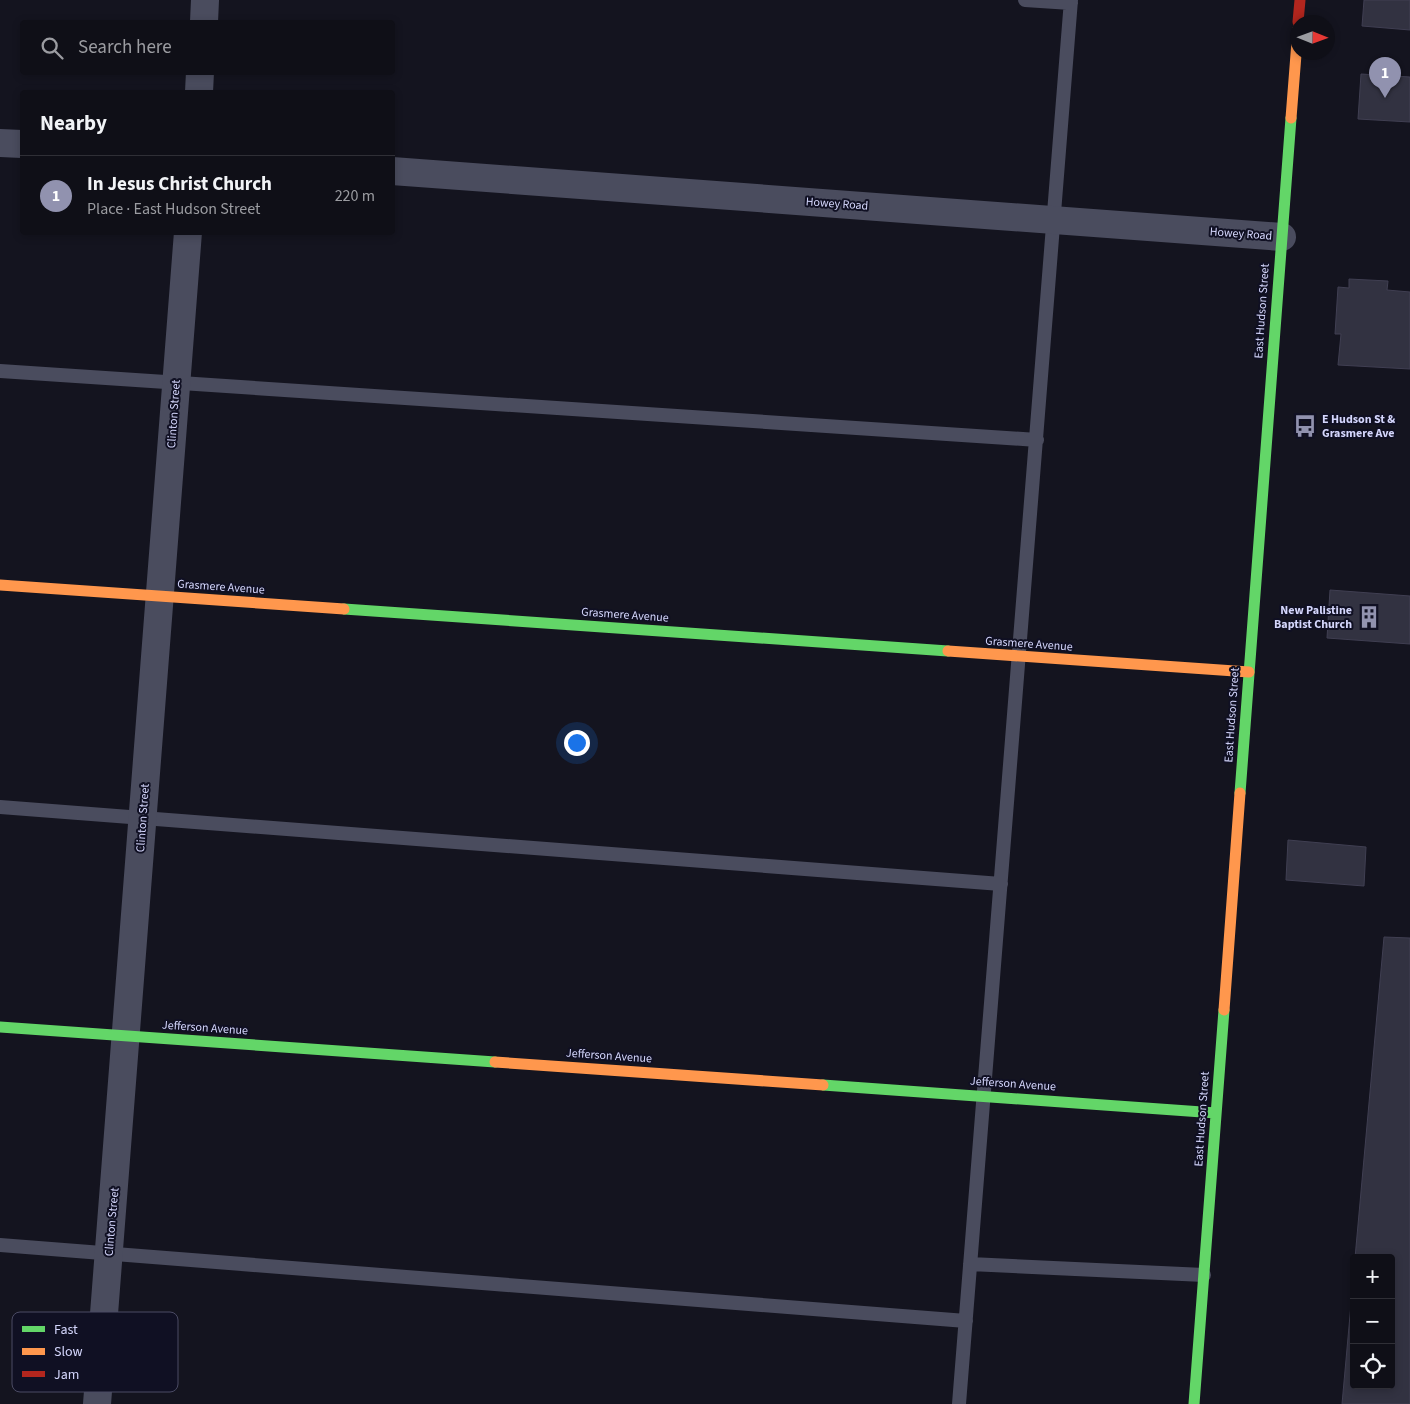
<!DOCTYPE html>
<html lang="en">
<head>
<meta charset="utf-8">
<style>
  :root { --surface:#0f0f17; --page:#1d1d24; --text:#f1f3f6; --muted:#9b9ca1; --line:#2f2f36; --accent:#9192af }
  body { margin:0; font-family:"Source Sans 3",sans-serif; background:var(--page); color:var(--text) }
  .controls { position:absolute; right:15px; bottom:15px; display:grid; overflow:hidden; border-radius:5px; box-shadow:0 2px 8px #0003 }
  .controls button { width:45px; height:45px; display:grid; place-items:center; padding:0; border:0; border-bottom:1px solid var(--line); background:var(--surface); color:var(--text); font:25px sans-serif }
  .compass { position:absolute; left:1290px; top:15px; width:45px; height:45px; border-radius:50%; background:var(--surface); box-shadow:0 2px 8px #0003; rotate:91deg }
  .you { position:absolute; left:576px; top:742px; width:18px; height:18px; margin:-12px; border:4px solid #fff; border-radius:50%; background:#1a73e8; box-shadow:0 0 0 8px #1a73e833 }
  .badge { display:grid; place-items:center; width:32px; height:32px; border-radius:50%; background:var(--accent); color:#fff; font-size:16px; font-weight:700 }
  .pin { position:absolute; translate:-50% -41px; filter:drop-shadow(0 1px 2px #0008) }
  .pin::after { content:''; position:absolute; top:26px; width:18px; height:15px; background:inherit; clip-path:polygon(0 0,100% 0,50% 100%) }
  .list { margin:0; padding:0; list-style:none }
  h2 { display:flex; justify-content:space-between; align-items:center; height:65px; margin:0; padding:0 20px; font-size:21px }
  h2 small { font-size:16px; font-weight:400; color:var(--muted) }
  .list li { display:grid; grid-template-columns:32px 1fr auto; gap:15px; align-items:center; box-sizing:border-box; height:80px; padding:0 20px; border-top:1px solid var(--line) }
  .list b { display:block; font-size:19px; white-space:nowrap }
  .list p { margin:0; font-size:16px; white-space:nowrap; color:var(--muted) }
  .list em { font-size:16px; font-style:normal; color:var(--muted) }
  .icon { flex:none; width:28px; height:28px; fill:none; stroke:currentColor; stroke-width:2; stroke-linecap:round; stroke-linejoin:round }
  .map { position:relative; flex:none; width:1410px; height:1404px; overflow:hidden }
  .search { position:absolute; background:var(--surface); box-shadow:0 2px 8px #0003; left:20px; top:20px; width:375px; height:55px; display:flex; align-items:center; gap:12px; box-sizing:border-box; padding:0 18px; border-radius:5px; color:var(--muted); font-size:19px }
  .panel { position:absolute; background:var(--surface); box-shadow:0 2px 8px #0003; left:20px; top:90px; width:375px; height:145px; border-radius:5px }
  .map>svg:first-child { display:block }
  .building { fill:#323241; stroke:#403f52 }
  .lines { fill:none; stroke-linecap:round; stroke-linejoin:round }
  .lane { stroke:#4a4c5e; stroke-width:14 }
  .street { stroke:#4a4c5e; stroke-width:28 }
  .fast { stroke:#63d668; stroke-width:11 }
  .slow { stroke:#ff974d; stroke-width:11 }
  .jam { stroke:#b3261e; stroke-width:11 }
  .labels { text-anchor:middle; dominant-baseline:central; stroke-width:4; stroke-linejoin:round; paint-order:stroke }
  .street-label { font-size:12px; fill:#d4d6fc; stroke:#101023 }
  .poi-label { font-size:12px; font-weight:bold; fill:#d4d6fc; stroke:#101023; text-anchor:start }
  .key { fill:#101023; stroke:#4b4b64; stroke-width:1 }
  .key-label { font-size:14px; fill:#d4d6fc }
</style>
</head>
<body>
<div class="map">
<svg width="1410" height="1404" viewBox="0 0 1410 1404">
  <rect width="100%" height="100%" fill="#14141f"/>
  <path class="building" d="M1364,0H1410V30L1362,26Z
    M1361,74L1410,77V122L1358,119Z
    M1349,279L1388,281L1387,290L1410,292V369L1338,365L1341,334H1335L1338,287L1349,288Z
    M1330,590L1410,596V644L1327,638Z
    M1288,840L1366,847L1364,886L1286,880Z
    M1384,937L1410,938V1404H1342L1354,1271V1385H1391V1258H1355Z"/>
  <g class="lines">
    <path class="lane" d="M1025,0L1071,3
      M0,371L1037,440
      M0,807L1001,884
      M0,1245L966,1321
      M970,1264L1204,1275
      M959,1404L1071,0"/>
    <path class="street" d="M204,22L205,0
      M199,92L200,72
      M0,143L22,144
      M392,171L1282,237
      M97,1404L188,232"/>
    <path class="fast" d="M344,609L948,651
      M1240,793L1291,118
      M0,1027L495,1062
      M823,1085L1216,1113
      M1194,1404L1224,1010"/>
    <path class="slow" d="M1291,118L1298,29
      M0,585L344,609
      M948,651L1249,672
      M1224,1010L1240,793
      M495,1062L823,1085"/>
    <path class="jam" d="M1298,22L1300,0"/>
  </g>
  <defs>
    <symbol id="bus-bare" viewBox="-9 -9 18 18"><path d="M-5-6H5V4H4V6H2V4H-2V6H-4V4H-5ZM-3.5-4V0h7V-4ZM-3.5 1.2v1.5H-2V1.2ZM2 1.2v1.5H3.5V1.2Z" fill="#9192af" stroke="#101023" stroke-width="2.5" paint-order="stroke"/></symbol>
    <symbol id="building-bare" viewBox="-9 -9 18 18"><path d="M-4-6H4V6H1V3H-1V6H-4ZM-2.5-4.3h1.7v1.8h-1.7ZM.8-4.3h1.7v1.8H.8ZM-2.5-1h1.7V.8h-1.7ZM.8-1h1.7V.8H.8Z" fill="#9192af" stroke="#101023" stroke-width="2.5" paint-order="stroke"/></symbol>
  </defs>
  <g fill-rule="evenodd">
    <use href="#bus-bare" x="1289" y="410" width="32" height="32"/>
    <use href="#building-bare" x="1353" y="601" width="32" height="32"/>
  </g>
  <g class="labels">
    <g class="street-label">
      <text transform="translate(837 204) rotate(4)">Howey Road</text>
      <text transform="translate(1241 234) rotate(4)">Howey Road</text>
      <text transform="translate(1262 311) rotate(-86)">East Hudson Street</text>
      <text transform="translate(174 414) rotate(-86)">Clinton Street</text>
      <text transform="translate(221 587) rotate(4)">Grasmere Avenue</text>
      <text transform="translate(625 615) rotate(4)">Grasmere Avenue</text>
      <text transform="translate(1029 644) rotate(4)">Grasmere Avenue</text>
      <text transform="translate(1232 715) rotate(-86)">East Hudson Street</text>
      <text transform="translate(143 818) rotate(-86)">Clinton Street</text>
      <text transform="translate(205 1028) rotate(4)">Jefferson Avenue</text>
      <text transform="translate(609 1056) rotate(4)">Jefferson Avenue</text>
      <text transform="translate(1013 1084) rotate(4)">Jefferson Avenue</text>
      <text transform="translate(1202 1119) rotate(-86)">East Hudson Street</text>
      <text transform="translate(112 1222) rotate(-85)">Clinton Street</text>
    </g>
    <g class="poi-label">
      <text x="1322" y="419">E Hudson St &amp;<tspan x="1322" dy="14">Grasmere Ave</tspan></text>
      <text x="1352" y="610" text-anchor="end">New Palistine<tspan x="1352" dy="14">Baptist Church</tspan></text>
    </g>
  </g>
  <rect x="12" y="1312" width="166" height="80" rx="8" class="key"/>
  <rect x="22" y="1326" width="23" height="6" fill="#63d668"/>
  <rect x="22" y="1348" width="23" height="7" fill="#ff974d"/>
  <rect x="22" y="1371" width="23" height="6" fill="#b3261e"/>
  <g class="key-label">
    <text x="54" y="1334">Fast</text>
    <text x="54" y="1356">Slow</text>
    <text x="54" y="1379">Jam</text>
  </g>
</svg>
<div class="controls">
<button>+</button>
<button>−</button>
<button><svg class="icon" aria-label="locate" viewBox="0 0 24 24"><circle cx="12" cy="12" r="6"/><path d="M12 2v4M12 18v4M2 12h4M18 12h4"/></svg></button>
</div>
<svg class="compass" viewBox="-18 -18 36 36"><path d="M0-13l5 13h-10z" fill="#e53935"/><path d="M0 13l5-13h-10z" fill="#9b9ca1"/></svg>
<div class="you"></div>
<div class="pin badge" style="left:1385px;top:98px">1</div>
<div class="search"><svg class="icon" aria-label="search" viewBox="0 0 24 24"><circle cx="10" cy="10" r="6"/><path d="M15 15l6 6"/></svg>Search here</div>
<section class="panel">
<h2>Nearby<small></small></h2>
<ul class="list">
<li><span class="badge">1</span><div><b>In Jesus Christ Church</b><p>Place · East Hudson Street</p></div><em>220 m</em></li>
</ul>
</section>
</div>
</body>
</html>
